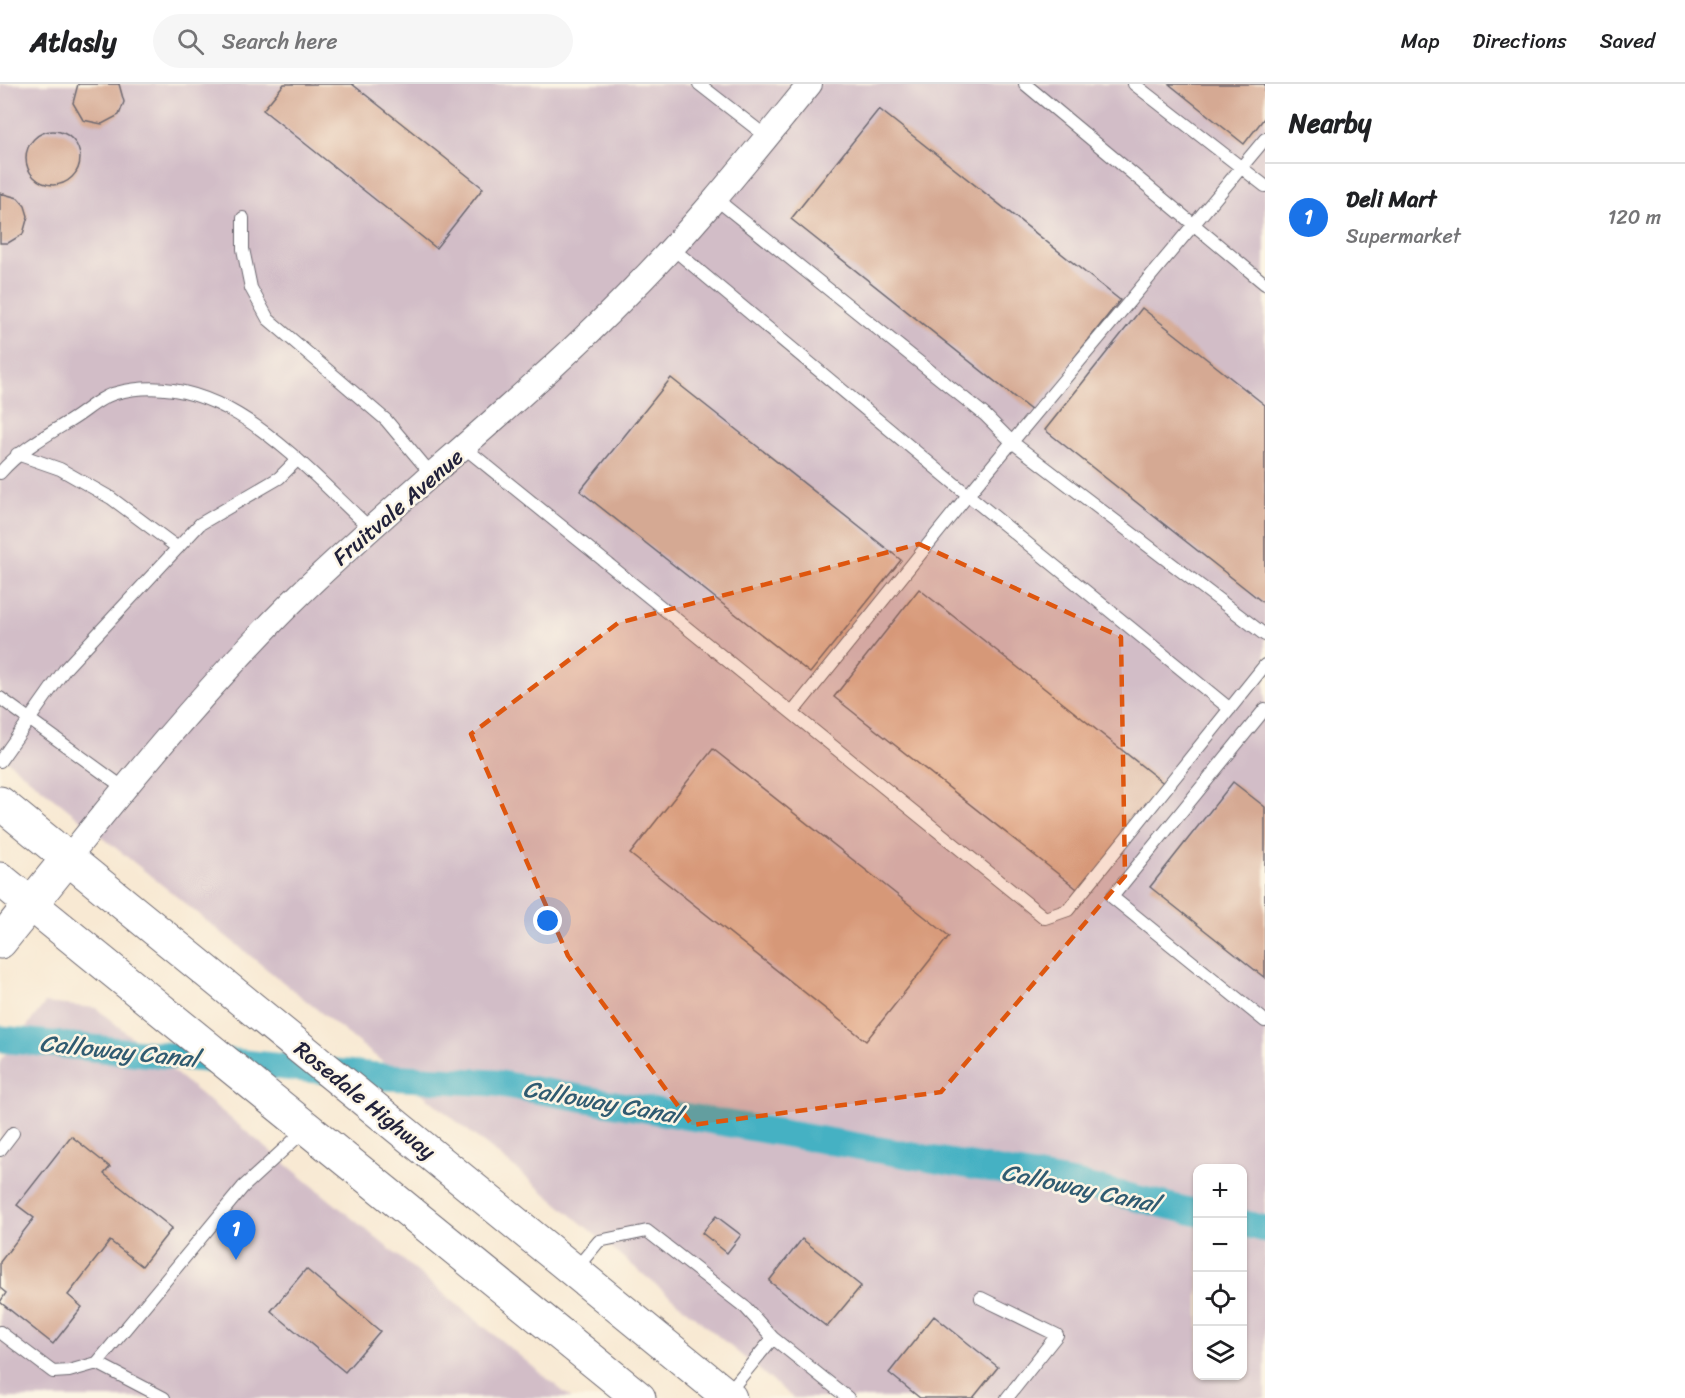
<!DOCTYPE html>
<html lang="en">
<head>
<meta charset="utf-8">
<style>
  :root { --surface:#fff; --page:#f6f6f6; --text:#202124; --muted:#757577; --line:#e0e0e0; --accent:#1a73e8 }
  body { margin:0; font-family:Sriracha,sans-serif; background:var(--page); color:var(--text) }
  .controls { position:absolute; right:18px; bottom:18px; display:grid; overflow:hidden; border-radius:12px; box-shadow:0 2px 4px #0004 }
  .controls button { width:54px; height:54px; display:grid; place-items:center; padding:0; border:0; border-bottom:2px solid var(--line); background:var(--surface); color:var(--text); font:30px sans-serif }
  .you { position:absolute; left:548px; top:837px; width:21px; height:21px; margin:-15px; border:4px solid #fff; border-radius:50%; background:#1a73e8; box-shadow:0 0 0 9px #1a73e833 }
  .badge { display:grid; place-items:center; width:39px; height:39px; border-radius:50%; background:var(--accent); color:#fff; font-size:20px; font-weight:700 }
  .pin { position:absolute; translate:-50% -50px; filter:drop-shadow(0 2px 3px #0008) }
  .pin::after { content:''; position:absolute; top:32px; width:21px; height:18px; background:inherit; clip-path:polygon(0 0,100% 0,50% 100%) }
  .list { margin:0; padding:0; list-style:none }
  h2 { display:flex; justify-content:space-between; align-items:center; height:78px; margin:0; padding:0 24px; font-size:26px }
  h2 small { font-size:20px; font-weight:400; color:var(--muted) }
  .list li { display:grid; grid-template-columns:39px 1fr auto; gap:18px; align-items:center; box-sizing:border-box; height:108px; padding:0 24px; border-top:2px solid var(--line) }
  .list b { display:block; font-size:22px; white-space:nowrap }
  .list p { margin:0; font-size:20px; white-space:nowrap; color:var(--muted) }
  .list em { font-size:20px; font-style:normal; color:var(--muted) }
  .icon { flex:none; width:33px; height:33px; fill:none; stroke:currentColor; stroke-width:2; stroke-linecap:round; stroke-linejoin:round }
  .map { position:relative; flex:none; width:1265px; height:1314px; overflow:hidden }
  header { display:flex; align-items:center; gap:36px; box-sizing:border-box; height:84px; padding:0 30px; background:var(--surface); border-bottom:2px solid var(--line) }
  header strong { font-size:28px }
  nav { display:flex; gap:33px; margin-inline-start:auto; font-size:21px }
  .search { width:420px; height:54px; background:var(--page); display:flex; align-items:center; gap:15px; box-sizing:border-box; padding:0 21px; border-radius:33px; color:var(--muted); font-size:22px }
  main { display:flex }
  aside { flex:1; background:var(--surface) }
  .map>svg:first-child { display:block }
  .industrial { fill:#d2bdc7; fill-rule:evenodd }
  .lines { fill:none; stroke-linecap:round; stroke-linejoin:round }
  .canal { stroke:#45b1c3; stroke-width:27 }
  .building { fill:#d5a993 }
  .lane-casing { stroke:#6d6870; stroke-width:14 }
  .street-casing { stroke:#6d6870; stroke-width:26 }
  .secondary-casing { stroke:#6d6870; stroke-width:35 }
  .primary-casing { stroke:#6d6870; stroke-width:35 }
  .lane { stroke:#fff; stroke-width:12 }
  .street { stroke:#fff; stroke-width:24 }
  .secondary { stroke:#fff; stroke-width:33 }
  .primary { stroke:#fff; stroke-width:33 }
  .marked { fill:#de560e; fill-opacity:0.2; stroke:#de560e; stroke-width:4.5; stroke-dasharray:12 8; stroke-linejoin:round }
  .labels { text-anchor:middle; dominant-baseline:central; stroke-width:5; stroke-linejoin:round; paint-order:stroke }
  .street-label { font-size:22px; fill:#22223b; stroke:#fcf5e5 }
  .water-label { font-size:24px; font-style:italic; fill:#305b71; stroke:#fcf5e5 }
</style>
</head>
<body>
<header>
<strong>Atlasly</strong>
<div class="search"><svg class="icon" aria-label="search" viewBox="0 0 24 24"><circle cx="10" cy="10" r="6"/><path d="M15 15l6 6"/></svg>Search here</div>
<nav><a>Map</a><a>Directions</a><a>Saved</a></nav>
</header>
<main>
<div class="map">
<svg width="1265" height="1314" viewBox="0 0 1265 1314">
  <rect width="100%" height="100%" fill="#fcf5e5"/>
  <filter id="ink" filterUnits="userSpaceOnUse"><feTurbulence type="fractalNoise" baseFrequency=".0167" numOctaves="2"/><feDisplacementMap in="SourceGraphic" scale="12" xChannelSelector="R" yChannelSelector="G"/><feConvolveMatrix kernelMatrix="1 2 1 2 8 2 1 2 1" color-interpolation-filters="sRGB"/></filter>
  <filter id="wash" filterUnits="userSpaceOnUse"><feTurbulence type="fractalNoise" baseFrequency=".008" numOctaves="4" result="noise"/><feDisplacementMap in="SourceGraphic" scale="24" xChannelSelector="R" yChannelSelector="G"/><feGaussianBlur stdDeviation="1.35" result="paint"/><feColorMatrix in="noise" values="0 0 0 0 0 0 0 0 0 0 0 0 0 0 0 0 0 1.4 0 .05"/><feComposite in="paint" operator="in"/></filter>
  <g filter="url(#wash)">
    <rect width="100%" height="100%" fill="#f8e9d3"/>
    <path class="industrial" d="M0,0H1265V1314H793L506,1077L0,671ZM1198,1084H1242V1292H1198Z
      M45,919L96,924L571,1314H0V977Z"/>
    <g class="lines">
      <path class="canal" d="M0,955L387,993L495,999L1086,1102L1198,1129
        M1242,1139L1265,1145"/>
    </g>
    <g id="blocks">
      <path class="building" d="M78,0H119L124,18L119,31L102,40L83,36L73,19Z
        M284,0H352L483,104L436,164L263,26Z
        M1169,0H1265V33L1244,60Z
        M879,25L1120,216L1032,327L791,135Z
        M26 74a27 27 0 1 1 54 0a27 27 0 1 1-54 0Z
        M0,109L18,114L25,122L28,132L23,150L8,159H0Z
        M1142,224L1265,321V520L1045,346Z
        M671,294L901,476L810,589L580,407Z
        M919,505L1166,701L1081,808L834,613Z
        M713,665L949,852L866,957L630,770Z
        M1233,698L1265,723V894L1150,803Z
        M71,1052L110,1083L104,1090L172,1144L142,1182L110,1157L68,1211L82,1223L53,1260L0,1218L6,1209L0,1204V1178L34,1134L17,1121Z
        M716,1132L741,1151L727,1169L702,1149Z
        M802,1155L861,1202L827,1243L769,1197Z
        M306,1185L380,1247L345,1288L271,1227Z
        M934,1232L998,1283L973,1314H920L889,1289Z"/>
    </g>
  </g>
  <g filter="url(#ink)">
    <use href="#blocks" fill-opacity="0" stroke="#6d6870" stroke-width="1.5"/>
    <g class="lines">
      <defs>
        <path id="lane" d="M699,0L767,53
          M1025,0L1265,200
          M1134,0L1265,102
          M1265,55L1012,358L1265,551
          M243,134V165L251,204L268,235L386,336L432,391
          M672,164L968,411L1012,358L985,331L716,115
          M465,364L1045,834L1068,826L1265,581
          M17,370L60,385L111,414L178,464
          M0,389C21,365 47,351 73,335C86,327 102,312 116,309C221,281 302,382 371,445
          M0,614L124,704
          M1265,625L1112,813L1265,937
          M792,629L968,411L1230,625
          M0,677L65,585L200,440L279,394L296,377
          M0,1066L13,1049
          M574,1187L599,1157L647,1147L746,1224L773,1254
          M981,1214L1057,1251L1007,1314
          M0,1248L53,1288L69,1287L97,1279
          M727,1310L773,1254L848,1314
          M164,1314L97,1279L243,1103L306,1045"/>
        <path id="street" d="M68,774C139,685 212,598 292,518C401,411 523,318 630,208C695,143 752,71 810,0"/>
        <path id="secondary" d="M0,858L68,774"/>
        <path id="primary" d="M0,719L730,1314
          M0,795L639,1314"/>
      </defs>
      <use href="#lane" class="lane-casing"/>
      <use href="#street" class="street-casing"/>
      <use href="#secondary" class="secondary-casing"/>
      <use href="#primary" class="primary-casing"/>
      <use href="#lane" class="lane"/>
      <use href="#street" class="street"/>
      <use href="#secondary" class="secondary"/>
      <use href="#primary" class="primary"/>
    </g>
  </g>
  <path class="marked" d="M919,460L1121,553L1125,792L941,1008L692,1041L568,872L471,650L618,539Z"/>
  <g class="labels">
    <g class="street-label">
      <text transform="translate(398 423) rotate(-41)">Fruitvale Avenue</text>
      <text transform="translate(365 1016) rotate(39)">Rosedale Highway</text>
    </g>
    <g class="water-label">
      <text transform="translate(119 967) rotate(6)">Calloway Canal</text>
      <text transform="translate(602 1018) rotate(10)">Calloway Canal</text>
      <text transform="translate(1080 1104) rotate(12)">Calloway Canal</text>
    </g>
  </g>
</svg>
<div class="controls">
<button>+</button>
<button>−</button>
<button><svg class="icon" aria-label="locate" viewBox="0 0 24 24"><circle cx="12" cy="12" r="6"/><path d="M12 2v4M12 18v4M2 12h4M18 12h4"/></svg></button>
<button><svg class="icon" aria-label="layers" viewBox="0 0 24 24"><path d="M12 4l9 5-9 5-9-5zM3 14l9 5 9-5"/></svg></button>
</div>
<div class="you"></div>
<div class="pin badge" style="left:236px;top:1176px">1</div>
</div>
<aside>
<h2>Nearby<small></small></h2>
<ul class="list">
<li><span class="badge">1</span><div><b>Deli Mart</b><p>Supermarket</p></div><em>120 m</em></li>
</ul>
</aside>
</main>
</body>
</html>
